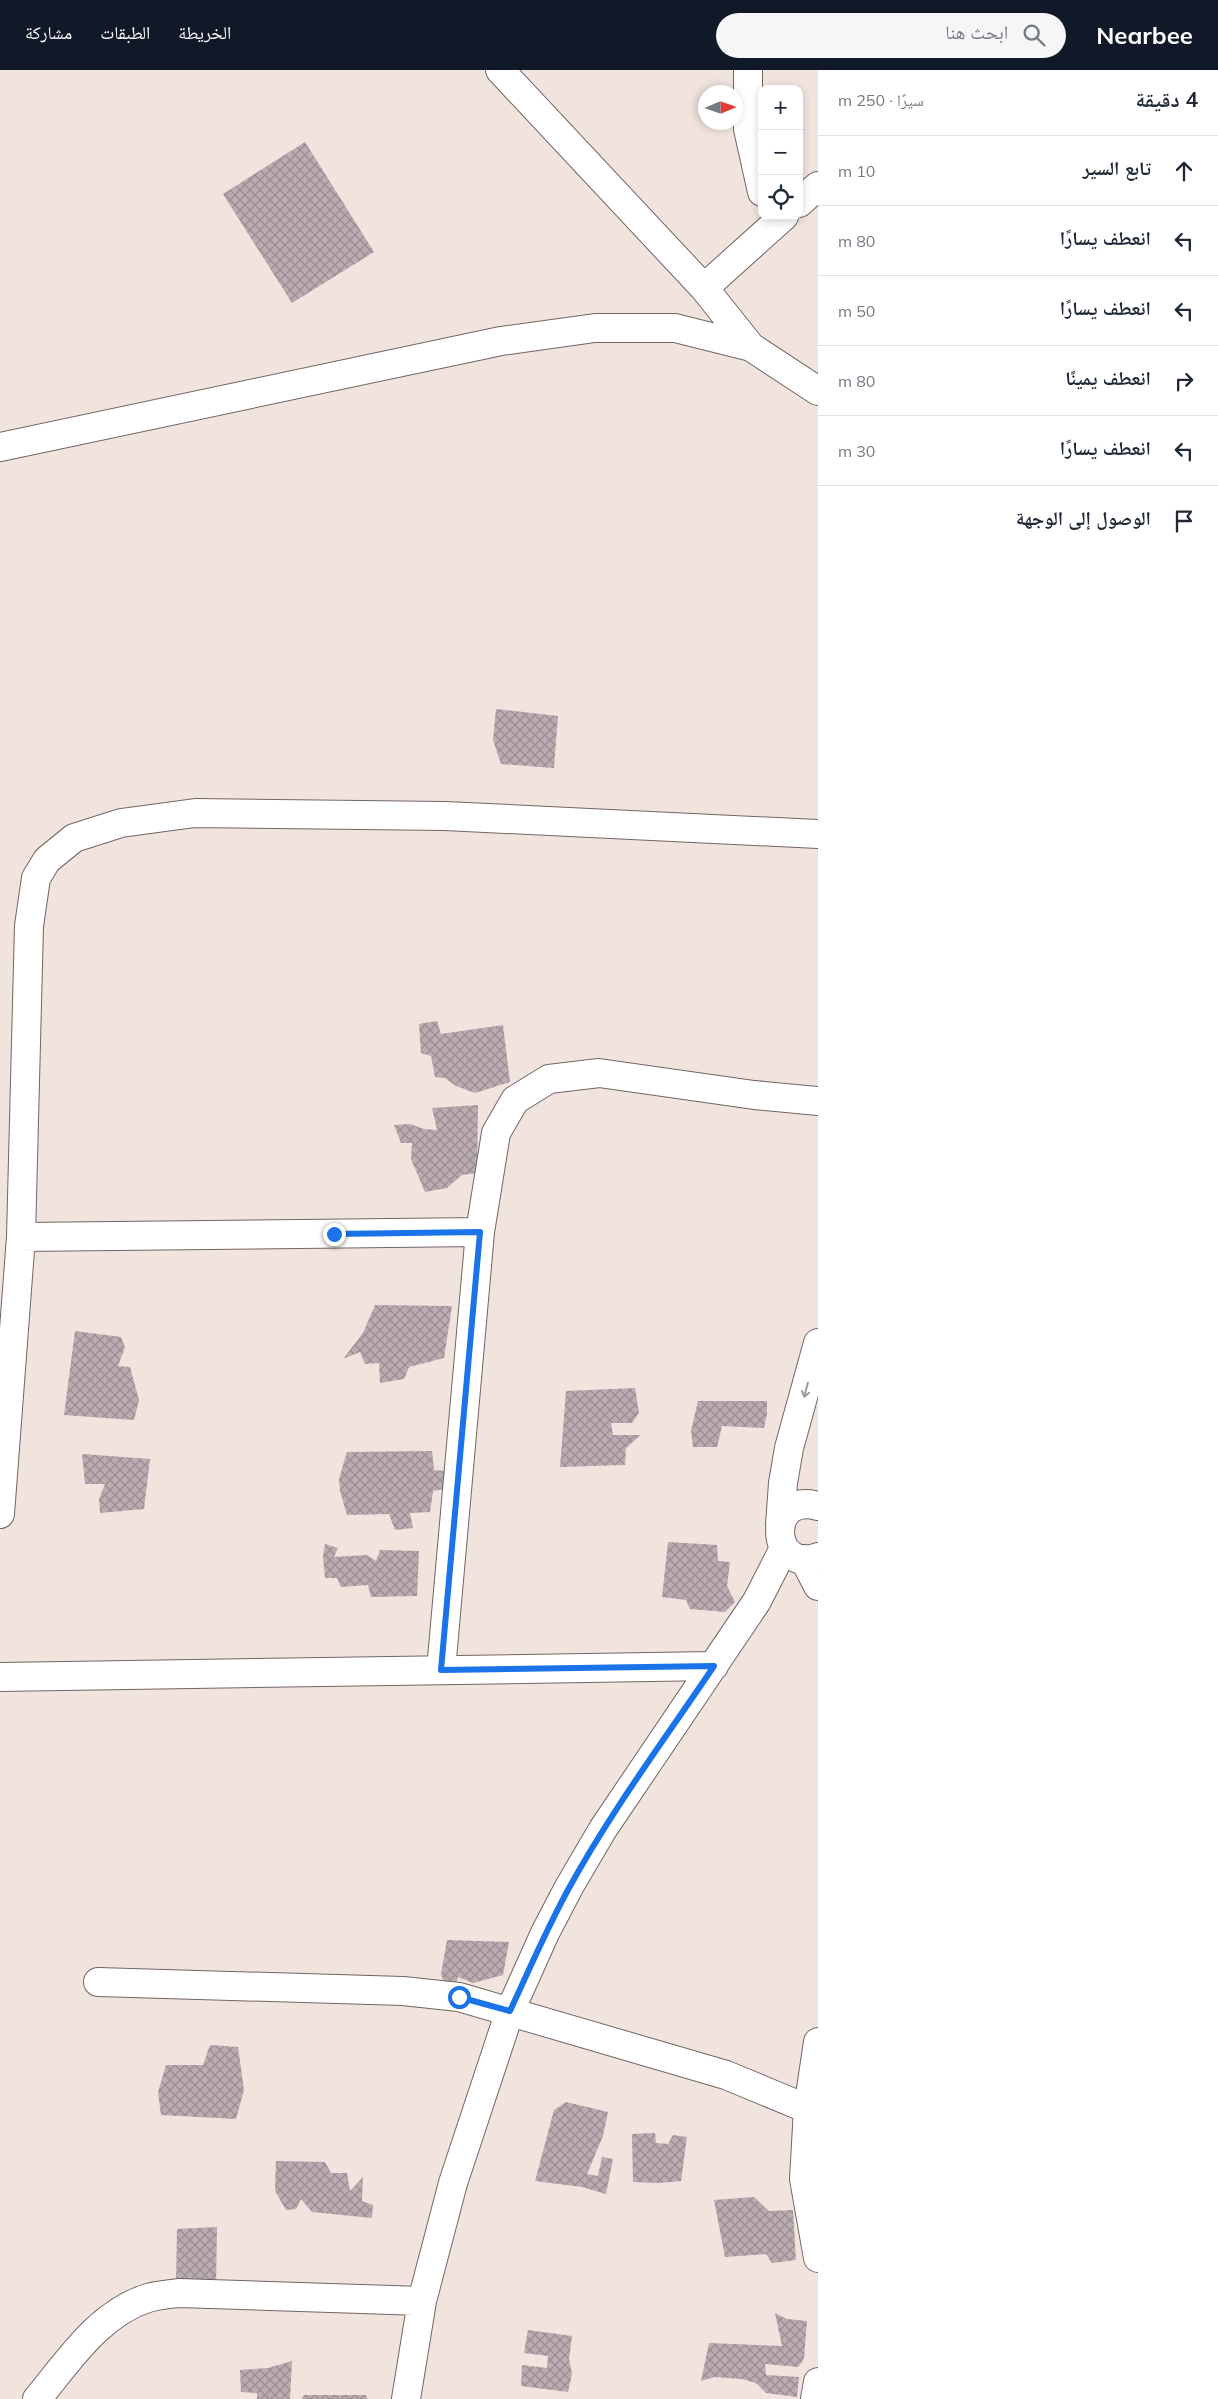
<!DOCTYPE html>
<html lang="ar">
<head>
<meta charset="utf-8">
<style>
  :root { --surface:#fff; --page:#f6f6f7; --text:#1f2937; --muted:#747a83; --line:#e0e1e3; --accent:#111827 }
  body { margin:0; font-family:Mulish,"Noto Naskh Arabic",sans-serif; background:var(--page); color:var(--text); direction:rtl }
  .controls { position:absolute; right:15px; top:15px; display:grid; overflow:hidden; border-radius:10px; box-shadow:0 2px 8px #0003 }
  .controls button { width:45px; height:45px; display:grid; place-items:center; padding:0; border:0; border-bottom:1px solid var(--line); background:var(--surface); color:var(--text); font:25px sans-serif }
  .compass { position:absolute; left:698px; top:15px; width:45px; height:45px; border-radius:50%; background:var(--surface); box-shadow:0 2px 8px #0003; rotate:88deg }
  .stop { position:absolute; width:15px; height:15px; margin:-11px; border:4px solid #1a73e8; border-radius:50%; background:#fff }
  .stop.end { background:#1a73e8; border-color:#fff; box-shadow:0 1px 5px #0008 }
  .list { margin:0; padding:0; list-style:none }
  h2 { display:flex; justify-content:space-between; align-items:center; height:65px; margin:0; padding:0 20px; font-size:21px }
  h2 small { font-size:16px; font-weight:400; color:var(--muted) }
  .list li { display:grid; grid-template-columns:32px 1fr auto; gap:15px; align-items:center; box-sizing:border-box; height:70px; padding:0 20px; border-top:1px solid var(--line) }
  .list b { display:block; font-size:19px; white-space:nowrap }
  .list em { font-size:16px; font-style:normal; color:var(--muted) }
  .icon { flex:none; width:28px; height:28px; fill:none; stroke:currentColor; stroke-width:2; stroke-linecap:round; stroke-linejoin:round }
  .map { position:relative; flex:none; width:818px; height:2329px; overflow:hidden; direction:ltr }
  header { display:flex; align-items:center; gap:30px; box-sizing:border-box; height:70px; padding:0 25px; background:var(--accent); color:#fff }
  header strong { font-size:24px }
  nav { display:flex; gap:28px; margin-inline-start:auto; font-size:18px }
  .search { width:350px; height:45px; background:var(--page); display:flex; align-items:center; gap:12px; box-sizing:border-box; padding:0 18px; border-radius:28px; color:var(--muted); font-size:19px }
  main { display:flex }
  aside { flex:1; background:var(--surface) }
  .map>svg:first-child { display:block }
  .building { fill:url(#building-cross-hatch) }
  .lines { fill:none; stroke-linecap:round; stroke-linejoin:round }
  .minor-casing { stroke:#726662; stroke-width:30 }
  .minor { stroke:#fff; stroke-width:28 }
  .oneway { stroke:#9e9c9a }
  .route { stroke:#1a73e8; stroke-width:6 }
</style>
</head>
<body>
<header>
<strong>Nearbee</strong>
<div class="search"><svg class="icon" aria-label="search" viewBox="0 0 24 24"><circle cx="10" cy="10" r="6"/><path d="M15 15l6 6"/></svg>ابحث هنا</div>
<nav><a>الخريطة</a><a>الطبقات</a><a>مشاركة</a></nav>
</header>
<main>
<aside>
<h2>4 دقيقة<small>سيرًا · 250 m</small></h2>
<ul class="list">
<li><svg class="icon" aria-label="ahead" viewBox="0 0 24 24"><path d="M12 20V5M6 11l6-6 6 6"/></svg><div><b>تابع السير</b></div><em>10 m</em></li>
<li><svg class="icon" aria-label="left" viewBox="0 0 24 24"><path d="M17 20v-9H6M10 6l-5 5 5 5"/></svg><div><b>انعطف يسارًا</b></div><em>80 m</em></li>
<li><svg class="icon" aria-label="left" viewBox="0 0 24 24"><path d="M17 20v-9H6M10 6l-5 5 5 5"/></svg><div><b>انعطف يسارًا</b></div><em>50 m</em></li>
<li><svg class="icon" aria-label="right" viewBox="0 0 24 24"><path d="M7 20v-9h11M14 6l5 5-5 5"/></svg><div><b>انعطف يمينًا</b></div><em>80 m</em></li>
<li><svg class="icon" aria-label="left" viewBox="0 0 24 24"><path d="M17 20v-9H6M10 6l-5 5 5 5"/></svg><div><b>انعطف يسارًا</b></div><em>30 m</em></li>
<li><svg class="icon" aria-label="arrive" viewBox="0 0 24 24"><path d="M6 21V4h12l-3 4 3 4H6"/></svg><div><b>الوصول إلى الوجهة</b></div></li>
</ul>
</aside>
<div class="map">
<svg width="818" height="2329" viewBox="0 0 818 2329">
  <defs>
    <pattern id="building-cross-hatch" width="8" height="8" patternUnits="userSpaceOnUse" patternTransform="scale(1.25)"><rect width="8" height="8" fill="#baacb1"/><path d="M0 0l8 8M0 8l8-8" fill="none" stroke="#998d91"/></pattern>
  </defs>
  <rect width="100%" height="100%" fill="#f1e3de"/>
  <path class="building" d="M305,72L374,182L292,233L223,124Z
    M496,639L558,646L554,698L501,694L493,670Z
    M437,951L441,964L503,955L510,1012L475,1023L456,1016L445,1008L435,1007L431,986L421,983L419,954Z
    M478,1035L477,1103L462,1105L447,1118L425,1122L411,1089L412,1073H401L394,1055L410,1054L424,1059L437,1060L432,1038Z
    M375,1235L452,1236L444,1288L409,1297L404,1309L380,1313L379,1293L365,1294L360,1282L343,1289L363,1263Z
    M75,1261L121,1267L125,1277L118,1296L130,1297L139,1330L134,1350L64,1345Z
    M635,1318L639,1343L632,1353H611L613,1365H641L626,1378L625,1395L560,1397L566,1321Z
    M698,1331H767V1344L764,1358L722,1356L717,1377H693L691,1361Z
    M432,1381L434,1400L445,1401L444,1419L433,1421L430,1442L410,1443L413,1458L395,1460L389,1444L347,1445L340,1421L339,1409L347,1382Z
    M82,1384L150,1389L144,1439L100,1443L99,1429L105,1414H85Z
    M668,1472L717,1475L718,1491L730,1492L727,1516L735,1532L725,1542L690,1539L686,1530L662,1527Z
    M325,1474L338,1478L334,1487L367,1485L376,1491L380,1480L419,1481L417,1526L371,1527L368,1515L341,1517L337,1508H325L323,1487Z
    M447,1870L509,1872L503,1905L473,1913L458,1907L455,1917L445,1916L441,1904Z
    M210,1975L238,1977L244,2020L236,2049L161,2045L158,2022L166,1995H203Z
    M566,2032L608,2042L603,2066L587,2104L598,2106L602,2087L613,2089L606,2124L582,2117L535,2111L554,2040Z
    M655,2063L656,2073L668,2074L673,2065L687,2067L681,2111L659,2113L633,2112L632,2064Z
    M276,2091L325,2092L331,2103H347L350,2121L363,2107L362,2131L373,2135L372,2148L312,2142L301,2129L296,2139L286,2140L275,2121Z
    M754,2127L769,2141L793,2140L796,2190L772,2193L766,2184L725,2187L714,2130Z
    M217,2157L216,2215L176,2213L177,2159Z
    M775,2243L787,2249L807,2251L804,2289L798,2297L765,2294L766,2305L799,2307L797,2327L766,2323L756,2313L742,2309L714,2307L701,2311L709,2273L782,2276Z
    M528,2260L572,2266L569,2289L572,2304L568,2322L521,2316L522,2295L547,2298L548,2286L524,2283Z
    M292,2291L290,2329H257V2323L241,2322L240,2300L268,2298Z
    M304,2325H366L367,2329H302Z"/>
  <g class="lines">
    <defs>
      <path id="minor" d="M500,0L704,218L751,277L818,321
        M748,0V59L762,122
        M799,133L818,116
        M704,218L784,146
        M0,377L501,271L595,258H675L751,277
        M21,1167L480,1162
        M818,1436C765,1421 770,1505 818,1487
        M0,1444L21,1167L29,856L36,808L47,790L74,768L121,753L195,743L445,746L818,764
        M780,1455L783,1413L789,1378L818,1273
        M804,1489L818,1516
        M441,1600L480,1162L496,1063L515,1030L549,1009L599,1003L754,1025L818,1031
        M0,1607L714,1596
        M98,1912L403,1921L459,1927L726,2005L808,2039
        M818,1972L808,2039L804,2109L818,2188
        M37,2329C68,2292 99,2243 148,2228C158,2225 169,2224 179,2223L422,2231
        M406,2329L422,2231L453,2113L510,1941L545,1863L569,1817L603,1759L757,1531L784,1478
        M815,2329L818,2312"/>
    </defs>
    <use href="#minor" class="minor-casing"/>
    <use href="#minor" class="minor"/>
  </g>
  <defs><path id="oneway-shaft" d="M-6 0H5M1.5-3L5.5 0L1.5 3" fill="none" stroke-width="1.6" stroke-linecap="round" stroke-linejoin="round" transform="scale(1.25)"/></defs>
  <use class="oneway" href="#oneway-shaft" transform="translate(806 1320) rotate(105)"/>
  <g class="lines">
    <path class="route" d="M334,1164L480,1162L441,1600L714,1596C665,1669 611,1741 569,1818C547,1858 529,1900 510,1941L459,1927"/>
  </g>
</svg>
<div class="controls">
<button>+</button>
<button>−</button>
<button><svg class="icon" aria-label="locate" viewBox="0 0 24 24"><circle cx="12" cy="12" r="6"/><path d="M12 2v4M12 18v4M2 12h4M18 12h4"/></svg></button>
</div>
<svg class="compass" viewBox="-18 -18 36 36"><path d="M0-13l5 13h-10z" fill="#e53935"/><path d="M0 13l5-13h-10z" fill="#747a83"/></svg>
<div class="stop" style="left:459px;top:1927px"></div>
<div class="stop end" style="left:334px;top:1164px"></div>
</div>
</main>
</body>
</html>
